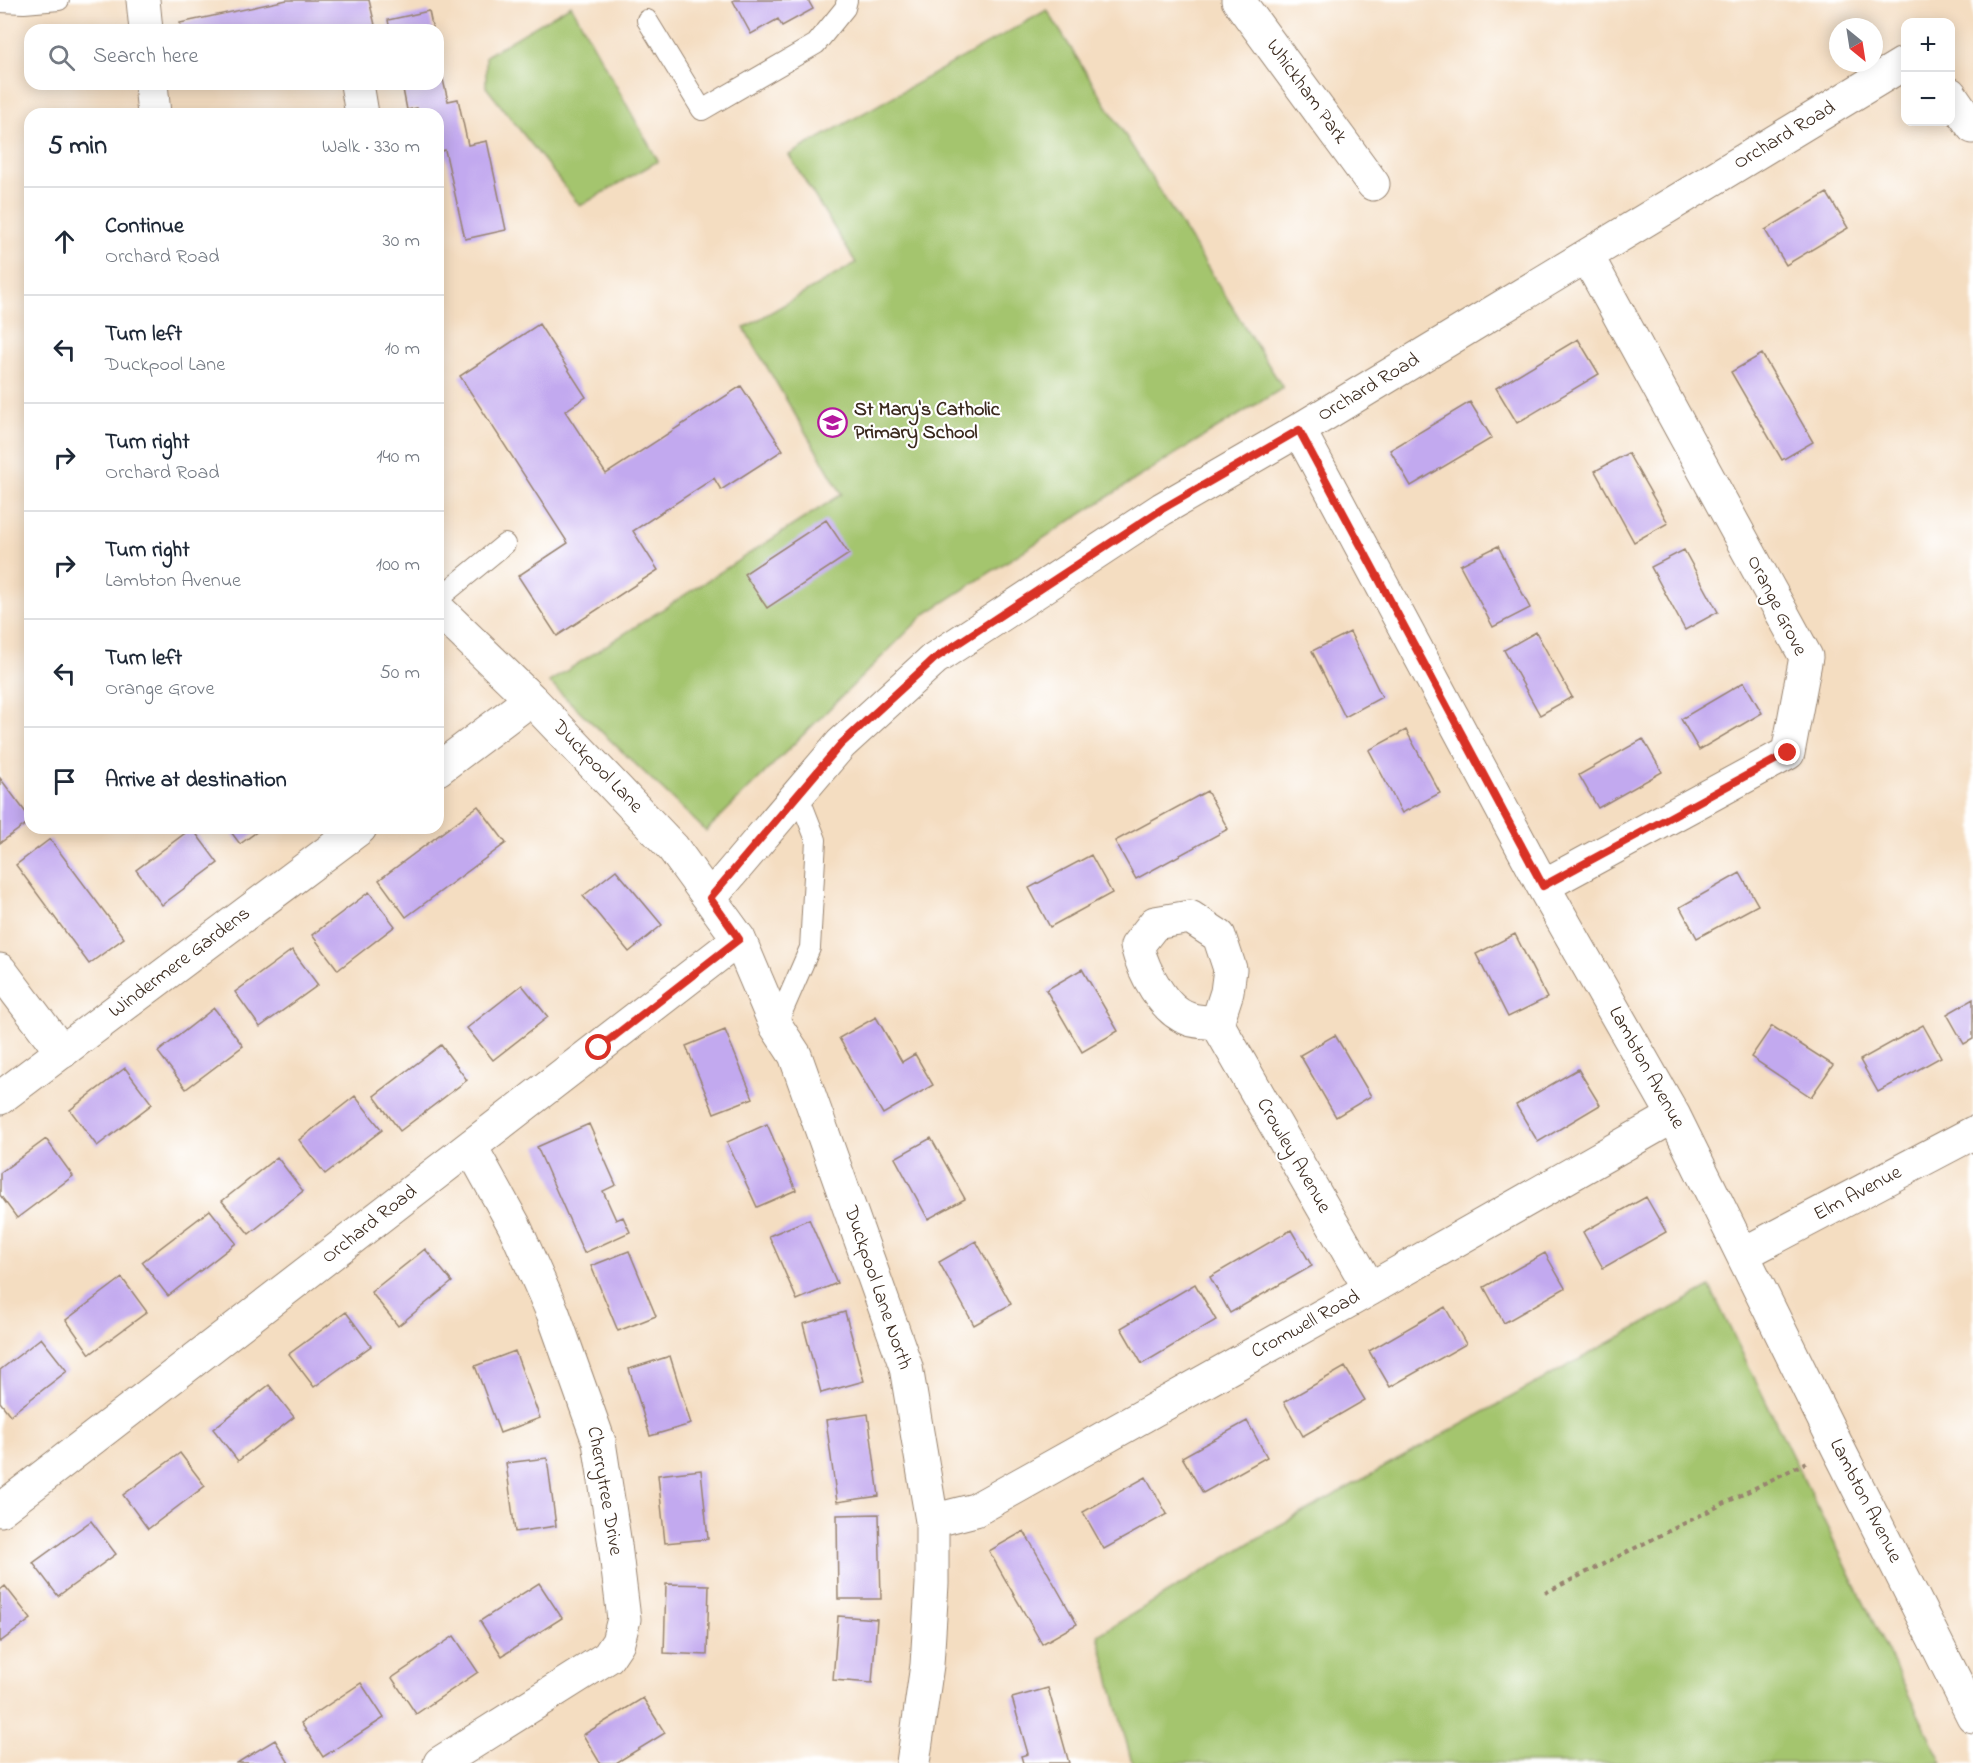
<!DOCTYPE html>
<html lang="en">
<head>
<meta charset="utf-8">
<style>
  :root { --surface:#fff; --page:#f2f2f3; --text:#1f2937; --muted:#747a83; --line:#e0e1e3 }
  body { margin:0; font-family:"Indie Flower",sans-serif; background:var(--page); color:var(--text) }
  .controls { position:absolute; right:18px; top:18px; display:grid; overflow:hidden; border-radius:12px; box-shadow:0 3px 15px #0003 }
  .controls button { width:54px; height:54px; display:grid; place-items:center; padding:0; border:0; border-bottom:2px solid var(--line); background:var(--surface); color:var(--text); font:30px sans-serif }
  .compass { position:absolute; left:1829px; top:18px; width:54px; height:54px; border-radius:50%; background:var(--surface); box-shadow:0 3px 15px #0003; rotate:150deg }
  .stop { position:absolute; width:18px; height:18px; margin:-14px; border:4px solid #d93025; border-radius:50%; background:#fff }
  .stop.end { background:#d93025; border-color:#fff; box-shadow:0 2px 6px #0008 }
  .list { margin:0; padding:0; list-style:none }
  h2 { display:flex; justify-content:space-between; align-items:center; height:78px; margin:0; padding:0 24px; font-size:26px }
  h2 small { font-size:20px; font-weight:400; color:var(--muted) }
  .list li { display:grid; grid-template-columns:39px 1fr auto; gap:18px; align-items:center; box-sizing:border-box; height:108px; padding:0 24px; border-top:2px solid var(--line) }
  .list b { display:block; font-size:22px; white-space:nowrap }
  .list p { margin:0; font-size:20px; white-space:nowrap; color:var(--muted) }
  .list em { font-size:20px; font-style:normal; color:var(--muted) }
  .icon { flex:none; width:33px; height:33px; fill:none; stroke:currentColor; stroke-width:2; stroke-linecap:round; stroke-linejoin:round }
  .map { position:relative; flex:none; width:1973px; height:1763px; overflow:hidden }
  .search { position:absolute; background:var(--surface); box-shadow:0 3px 15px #0003; left:24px; top:24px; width:420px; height:66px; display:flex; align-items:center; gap:15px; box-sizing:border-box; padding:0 21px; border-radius:18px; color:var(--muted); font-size:22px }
  .panel { position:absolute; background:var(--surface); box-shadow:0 3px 15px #0003; left:24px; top:108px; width:420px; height:726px; border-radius:18px }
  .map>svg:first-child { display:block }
  .green { fill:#a4c56e; stroke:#707846; stroke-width:1.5 }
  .building { fill:#c2a9ef }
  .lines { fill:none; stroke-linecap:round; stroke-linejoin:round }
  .lane-casing { stroke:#988470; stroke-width:22 }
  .street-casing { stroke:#988470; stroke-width:35 }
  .path { stroke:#988470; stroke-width:4; stroke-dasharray:4.5 4.5; stroke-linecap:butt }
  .lane { stroke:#fff; stroke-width:20 }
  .street { stroke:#fff; stroke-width:33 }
  .route { stroke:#d93025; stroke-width:8 }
  .labels { text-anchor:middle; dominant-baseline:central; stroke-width:4.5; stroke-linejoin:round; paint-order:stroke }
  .street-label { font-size:20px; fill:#3b2a1e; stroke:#fff }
  .poi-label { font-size:20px; font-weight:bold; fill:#3b2a1e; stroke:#fff; text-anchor:start }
</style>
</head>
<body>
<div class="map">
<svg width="1973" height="1763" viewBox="0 0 1973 1763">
  <rect width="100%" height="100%" fill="#fff"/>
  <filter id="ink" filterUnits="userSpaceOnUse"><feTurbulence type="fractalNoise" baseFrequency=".0167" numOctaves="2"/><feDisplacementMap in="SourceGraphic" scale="12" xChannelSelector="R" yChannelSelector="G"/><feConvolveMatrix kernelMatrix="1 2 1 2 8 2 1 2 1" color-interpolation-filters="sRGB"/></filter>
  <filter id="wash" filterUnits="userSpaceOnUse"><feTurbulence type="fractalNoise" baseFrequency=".008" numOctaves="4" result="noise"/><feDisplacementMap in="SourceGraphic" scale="24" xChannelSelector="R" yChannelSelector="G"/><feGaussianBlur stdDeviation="1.35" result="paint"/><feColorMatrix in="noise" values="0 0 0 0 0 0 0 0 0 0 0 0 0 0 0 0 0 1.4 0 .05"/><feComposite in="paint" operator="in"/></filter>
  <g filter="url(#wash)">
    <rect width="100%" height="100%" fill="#f4ddc1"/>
    <path class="green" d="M571,5L658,161L580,206L486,87V56Z
      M1047,10L1283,388L1172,456L925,614L706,831L549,682L842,494L744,328L856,263L789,155Z
      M1710,1287L1942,1763H1132L1098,1635L1273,1529Z"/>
    <g id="blocks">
      <path class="building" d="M287,0H369L375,25L351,30H182L180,23Z
        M734,0H808L813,9L782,26L778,19L751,34L733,1Z
        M429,11L433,30H390L388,20Z
        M438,58L448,101L458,99L468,145L487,141L506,230L465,239L445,150L438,152V114H418L417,108L407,110L402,84H438Z
        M1827,193L1848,228L1786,265L1765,230Z
        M539,324L586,397L565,411L606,474L741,386L783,450L721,490L714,478L633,531L658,570L557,636L518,576L568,543L460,376Z
        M1578,339L1599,374L1517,423L1496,388Z
        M1762,354L1813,442L1782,460L1731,372Z
        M1470,402L1492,438L1411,486L1390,450Z
        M1628,453L1668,523L1634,542L1595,471Z
        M826,520L849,554L767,608L744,574Z
        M1498,546L1530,608L1493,627L1460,565Z
        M1684,550L1718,612L1685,630L1651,567Z
        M1350,632L1382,697L1345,717L1312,651Z
        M1536,632L1572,697L1540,715L1504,650Z
        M1744,682L1762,713L1699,750L1681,719Z
        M1406,730L1440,793L1402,813L1369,750Z
        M1643,739L1662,772L1598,808L1579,775Z
        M0,778L30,818V821L0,843Z
        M1207,791L1228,829L1136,879L1115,841Z
        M478,806L506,843L406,917L379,880Z
        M192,828L218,863L162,905L136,870Z
        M228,828H262L240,844Z
        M50,839L124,938L89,964L16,865Z
        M1091,855L1112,893L1050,927L1029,888Z
        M616,870L662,925L629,952L583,896Z
        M1740,873L1758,905L1697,938L1680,907Z
        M369,892L395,926L338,970L312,935Z
        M1515,934L1547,998L1508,1017L1476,954Z
        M292,950L318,985L260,1027L235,992Z
        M1082,969L1118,1031L1082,1052L1046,990Z
        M522,985L548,1017L493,1060L467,1028Z
        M1973,999V1039L1964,1044L1947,1014Z
        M214,1008L243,1046L186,1089L158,1052Z
        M876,1017L902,1062L915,1054L933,1085L883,1114L839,1038Z
        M1923,1025L1941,1057L1878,1092L1860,1060Z
        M1772,1026L1833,1065L1811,1097L1751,1057Z
        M725,1030L753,1098L714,1113L686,1046Z
        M1335,1035L1371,1096L1336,1117L1300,1055Z
        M441,1045L467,1080L400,1131L374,1096Z
        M125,1068L152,1104L97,1146L70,1110Z
        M1578,1069L1600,1105L1538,1142L1516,1105Z
        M355,1096L382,1130L325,1174L299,1140Z
        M589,1124L616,1185L603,1191L616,1220L623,1217L630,1232L584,1253L537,1147Z
        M767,1124L796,1190L757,1207L727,1142Z
        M931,1138L965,1199L928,1219L895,1158Z
        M46,1139L73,1176L17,1218L0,1195V1173Z
        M277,1157L303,1191L249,1234L222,1201Z
        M1646,1197L1666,1232L1603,1268L1583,1232Z
        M210,1210L236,1243L168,1296L142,1262Z
        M809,1219L837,1283L797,1300L769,1236Z
        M1291,1230L1312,1266L1230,1313L1210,1277Z
        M976,1241L1011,1304L974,1325L939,1262Z
        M425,1249L452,1282L398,1326L371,1292Z
        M629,1251L656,1316L618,1331L591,1266Z
        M1545,1253L1565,1288L1504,1323L1484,1287Z
        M122,1278L147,1312L90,1354L66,1320Z
        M1195,1284L1216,1320L1142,1364L1121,1328Z
        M1445,1307L1466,1344L1390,1387L1369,1351Z
        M346,1312L371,1346L314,1387L289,1354Z
        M845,1312L864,1381L821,1393L803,1324Z
        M41,1338L67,1371L10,1415L0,1402V1370Z
        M515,1351L540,1418L500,1433L475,1366Z
        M670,1356L691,1424L650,1436L629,1369Z
        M1345,1367L1365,1400L1303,1436L1284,1402Z
        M269,1385L294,1417L238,1461L213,1429Z
        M868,1414L879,1496L837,1502L826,1420Z
        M1247,1421L1267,1457L1203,1493L1182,1457Z
        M180,1453L205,1486L148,1529L123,1495Z
        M547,1458L556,1526L515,1532L506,1463Z
        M701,1470L708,1539L665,1543L658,1475Z
        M1146,1477L1167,1514L1104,1549L1083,1512Z
        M879,1514L881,1599H838L837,1515Z
        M91,1521L116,1554L58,1596L33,1563Z
        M1024,1531L1077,1624L1042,1644L989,1551Z
        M539,1583L562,1618L502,1656L480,1621Z
        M666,1584L709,1585L707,1655L664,1653Z
        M5,1586L31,1619L0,1642V1590Z
        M838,1616L877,1619L872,1683L833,1680Z
        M454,1636L478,1672L416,1714L392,1678Z
        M361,1683L384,1718L323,1757L301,1723Z
        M1048,1688L1069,1763H1023L1021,1756L1028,1754L1012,1698Z
        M643,1698L665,1733L616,1763H600L583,1735Z
        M275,1740L289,1763H237L245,1758Z"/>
    </g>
  </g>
  <g filter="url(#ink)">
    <use href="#blocks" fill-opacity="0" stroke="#988470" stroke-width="1.5"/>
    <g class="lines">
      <defs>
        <path id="lane" d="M0,2L24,3L59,0
          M647,20L702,110L816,44L845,8L847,0
          M438,599L505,544
          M776,1026L810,948L816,840L798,794"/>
        <path id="street" d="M143,0L146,30
          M1238,0L1373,184
          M151,84L154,114
          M357,84L362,114
          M1950,94L1973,127
          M1299,430L1543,886L1674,1116L1837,1446L1973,1716
          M438,609L531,699L673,848L739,939L776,1026L795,1055L906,1367L932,1521V1584L927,1665L913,1763
          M438,769L531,699
          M1543,886L1788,753L1806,657L1587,256
          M710,898L841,744L934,659L1162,509L1299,430L1903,64L1906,66
          M0,970L62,1052
          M1217,1023C1208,1022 1197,1022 1189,1019C1163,1011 1143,970 1137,946L1155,923L1190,917L1219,936L1230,969L1227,992L1217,1023L1370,1289
          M0,1098L360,828
          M1743,1254L1973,1133
          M0,1510L739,939
          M932,1521L975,1510L1370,1289L1674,1116
          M440,1763L608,1657L618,1642L624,1619L615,1545L599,1442L553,1313L514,1225L471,1147"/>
      </defs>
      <use href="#lane" class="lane-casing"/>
      <use href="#street" class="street-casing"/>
      <path class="path" d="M1545,1593L1807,1462"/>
      <use href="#lane" class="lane"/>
      <use href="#street" class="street"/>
    </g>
  </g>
  <g class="lines" filter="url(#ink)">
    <path class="route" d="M599,1048L739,939L710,898L841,744L934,659L1162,509L1299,430L1543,886L1788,753"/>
  </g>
  <defs>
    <symbol id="school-ring" viewBox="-11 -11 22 22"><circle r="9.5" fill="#fff" stroke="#b5179e" stroke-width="1.5"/><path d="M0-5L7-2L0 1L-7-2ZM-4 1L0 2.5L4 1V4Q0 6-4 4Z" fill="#b5179e"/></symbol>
  </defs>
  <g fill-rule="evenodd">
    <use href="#school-ring" x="816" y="406" width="33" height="33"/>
  </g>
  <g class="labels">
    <g class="street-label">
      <text transform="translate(1306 92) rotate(54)">Whickham Park</text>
      <text transform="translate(1785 136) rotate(-31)">Orchard Road</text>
      <text transform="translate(1369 388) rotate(-31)">Orchard Road</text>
      <text transform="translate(1776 606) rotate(63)">Orange Grove</text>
      <text transform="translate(597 767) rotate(46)">Duckpool Lane</text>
      <text transform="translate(180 963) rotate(-37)">Windermere Gardens</text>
      <text transform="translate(1646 1068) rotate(61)">Lambton Avenue</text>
      <text transform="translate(1293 1156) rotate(60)">Crowley Avenue</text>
      <text transform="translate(1858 1194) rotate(-28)">Elm Avenue</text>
      <text transform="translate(370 1225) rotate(-38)">Orchard Road</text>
      <text transform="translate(877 1288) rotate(71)">Duckpool Lane North</text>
      <text transform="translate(1306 1325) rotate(-29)">Cromwell Road</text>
      <text transform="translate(604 1491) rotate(80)">Cherrytree Drive</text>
      <text transform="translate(1865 1501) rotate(63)">Lambton Avenue</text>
    </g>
    <g class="poi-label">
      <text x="854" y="410">St Mary's Catholic<tspan x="854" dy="23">Primary School</tspan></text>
    </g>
  </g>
</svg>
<div class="controls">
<button>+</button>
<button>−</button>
</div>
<svg class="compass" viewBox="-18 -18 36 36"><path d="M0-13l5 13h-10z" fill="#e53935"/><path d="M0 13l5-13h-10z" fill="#747a83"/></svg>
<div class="stop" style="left:599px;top:1048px"></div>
<div class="stop end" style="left:1788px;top:753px"></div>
<div class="search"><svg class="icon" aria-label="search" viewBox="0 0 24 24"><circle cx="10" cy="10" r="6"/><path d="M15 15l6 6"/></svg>Search here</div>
<section class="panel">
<h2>5 min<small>Walk · 330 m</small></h2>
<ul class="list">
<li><svg class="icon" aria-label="ahead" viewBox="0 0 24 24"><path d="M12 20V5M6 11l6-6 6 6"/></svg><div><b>Continue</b><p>Orchard Road</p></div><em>30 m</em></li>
<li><svg class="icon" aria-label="left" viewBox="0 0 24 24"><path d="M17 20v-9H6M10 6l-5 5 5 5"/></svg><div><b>Turn left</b><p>Duckpool Lane</p></div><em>10 m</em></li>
<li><svg class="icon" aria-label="right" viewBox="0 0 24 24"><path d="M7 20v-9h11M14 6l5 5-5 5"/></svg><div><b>Turn right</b><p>Orchard Road</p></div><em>140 m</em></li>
<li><svg class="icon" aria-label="right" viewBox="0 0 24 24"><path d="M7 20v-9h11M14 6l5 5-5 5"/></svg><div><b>Turn right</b><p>Lambton Avenue</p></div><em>100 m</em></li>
<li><svg class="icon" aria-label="left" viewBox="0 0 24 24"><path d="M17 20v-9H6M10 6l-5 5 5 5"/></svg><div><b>Turn left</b><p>Orange Grove</p></div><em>50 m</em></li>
<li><svg class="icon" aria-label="arrive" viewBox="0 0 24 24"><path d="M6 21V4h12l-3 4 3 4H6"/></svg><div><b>Arrive at destination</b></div></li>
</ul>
</section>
</div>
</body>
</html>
